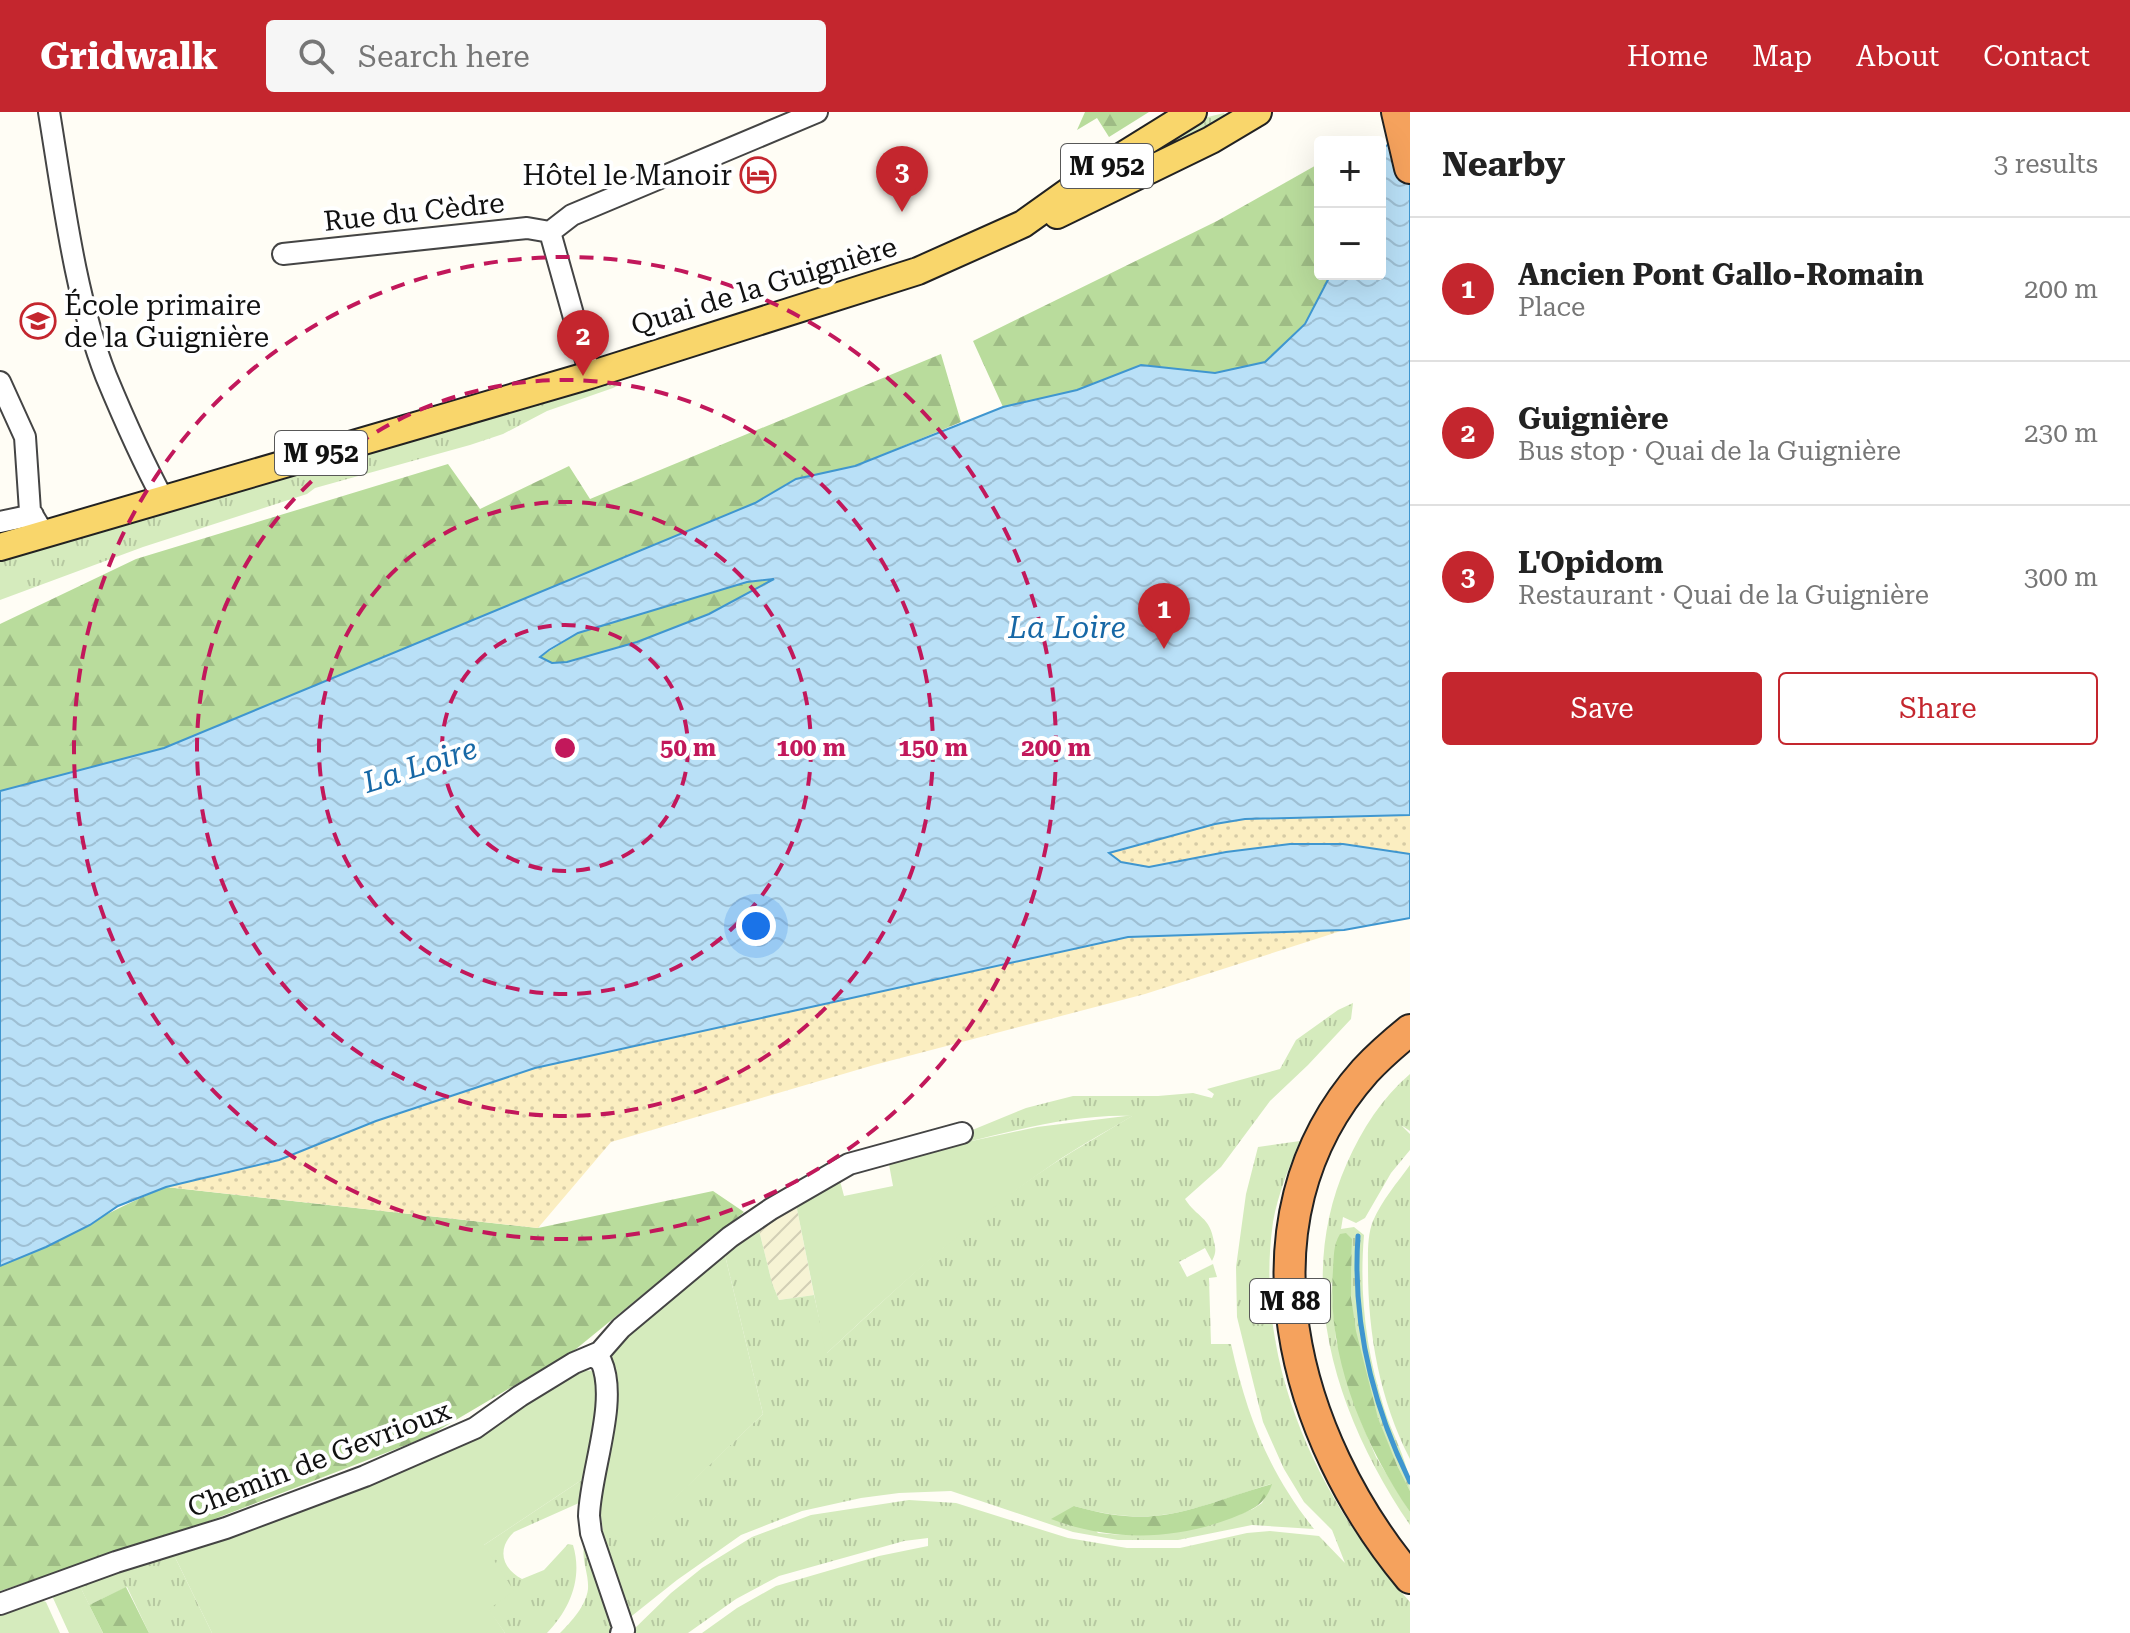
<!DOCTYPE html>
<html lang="en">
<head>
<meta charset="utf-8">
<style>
  :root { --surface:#fff; --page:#f6f6f6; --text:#222; --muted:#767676; --line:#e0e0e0; --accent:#c4262e }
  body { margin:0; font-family:"Roboto Serif",serif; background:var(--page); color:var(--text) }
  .controls { position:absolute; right:24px; top:24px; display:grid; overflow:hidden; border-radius:8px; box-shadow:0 8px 32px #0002 }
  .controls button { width:72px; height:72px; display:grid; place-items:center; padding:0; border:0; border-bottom:2px solid var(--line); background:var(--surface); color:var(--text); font:40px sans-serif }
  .you { position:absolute; left:756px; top:814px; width:28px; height:28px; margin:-20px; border:6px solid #fff; border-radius:50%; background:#1a73e8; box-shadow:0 0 0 12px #1a73e833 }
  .badge { display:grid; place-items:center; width:52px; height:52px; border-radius:50%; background:var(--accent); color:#fff; font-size:26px; font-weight:700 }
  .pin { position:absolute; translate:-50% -66px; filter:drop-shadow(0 2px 4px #0008) }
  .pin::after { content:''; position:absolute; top:42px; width:28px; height:24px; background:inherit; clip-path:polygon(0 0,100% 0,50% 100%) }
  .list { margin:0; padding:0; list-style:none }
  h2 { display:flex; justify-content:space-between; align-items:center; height:104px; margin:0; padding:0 32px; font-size:34px }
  h2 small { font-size:26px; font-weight:400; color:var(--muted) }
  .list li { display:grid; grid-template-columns:52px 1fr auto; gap:24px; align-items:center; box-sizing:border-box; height:144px; padding:0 32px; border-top:2px solid var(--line) }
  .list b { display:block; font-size:30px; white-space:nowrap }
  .list p { margin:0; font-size:26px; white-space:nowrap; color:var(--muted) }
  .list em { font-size:26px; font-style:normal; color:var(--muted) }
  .actions { display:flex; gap:16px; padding:24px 32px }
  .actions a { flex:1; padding:18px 0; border:2px solid var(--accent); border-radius:8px; text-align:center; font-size:28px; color:var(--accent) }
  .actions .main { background:var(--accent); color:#fff }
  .icon { flex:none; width:44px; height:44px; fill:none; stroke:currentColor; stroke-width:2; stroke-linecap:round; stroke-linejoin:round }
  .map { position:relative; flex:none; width:1410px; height:1521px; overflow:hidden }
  header { display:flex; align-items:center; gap:48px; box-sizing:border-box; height:112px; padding:0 40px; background:var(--accent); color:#fff }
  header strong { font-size:38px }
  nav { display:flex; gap:44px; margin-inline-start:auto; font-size:28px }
  .search { width:560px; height:72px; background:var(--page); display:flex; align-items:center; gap:20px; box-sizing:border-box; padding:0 28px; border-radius:8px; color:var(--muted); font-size:30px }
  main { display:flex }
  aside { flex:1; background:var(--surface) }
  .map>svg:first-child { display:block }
  .farmland { fill:url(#farmland-furrows) }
  .grass { fill:url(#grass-tufts); fill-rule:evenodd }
  .forest { fill:url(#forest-firs) }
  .sand { fill:url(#sand-dots) }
  .garden { fill:#d5ebbd }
  .water { fill:url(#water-waves); stroke:#3f96cf; stroke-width:2; fill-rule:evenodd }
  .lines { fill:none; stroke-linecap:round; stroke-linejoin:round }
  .stream { stroke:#3f96cf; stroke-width:5 }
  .minor-casing { stroke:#444; stroke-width:24 }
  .major-casing { stroke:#222; stroke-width:30 }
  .highway-casing { stroke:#222; stroke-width:34 }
  .minor { stroke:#fff; stroke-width:20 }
  .major { stroke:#f9d66b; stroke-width:26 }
  .highway { stroke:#f5a25d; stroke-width:30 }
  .ring { fill:none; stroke:#c2185b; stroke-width:4; stroke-dasharray:14 10 }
  .labels { text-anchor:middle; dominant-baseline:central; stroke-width:8; stroke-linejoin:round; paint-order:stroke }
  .shield { fill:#fff; stroke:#585858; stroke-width:2 }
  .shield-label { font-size:26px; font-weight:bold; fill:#111 }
  .poi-label { font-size:28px; fill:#111; stroke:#fff; text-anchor:end }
  .street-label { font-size:28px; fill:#111; stroke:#fff }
  .water-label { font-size:30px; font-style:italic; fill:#1768a6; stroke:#fff }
  .centre { fill:#c2185b; stroke:#fff; stroke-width:4 }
  .ring-label { font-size:24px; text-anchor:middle; font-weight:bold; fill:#c2185b; stroke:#fff; stroke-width:8; stroke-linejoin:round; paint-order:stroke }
</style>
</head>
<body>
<header>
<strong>Gridwalk</strong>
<div class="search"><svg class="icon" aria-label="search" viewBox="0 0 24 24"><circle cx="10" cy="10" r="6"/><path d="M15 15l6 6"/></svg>Search here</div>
<nav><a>Home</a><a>Map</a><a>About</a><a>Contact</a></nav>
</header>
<main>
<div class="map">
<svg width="1410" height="1521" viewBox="0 0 1410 1521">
  <defs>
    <pattern id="farmland-furrows" width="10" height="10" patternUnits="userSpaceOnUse" patternTransform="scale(2)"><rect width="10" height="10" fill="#f6f3d4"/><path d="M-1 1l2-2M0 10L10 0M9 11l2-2" fill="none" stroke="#d2cfb5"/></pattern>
    <pattern id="grass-tufts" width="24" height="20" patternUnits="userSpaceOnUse" patternTransform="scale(2)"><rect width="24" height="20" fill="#d5ebbd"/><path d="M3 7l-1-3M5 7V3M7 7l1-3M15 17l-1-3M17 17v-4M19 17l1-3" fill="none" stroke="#b6c8a1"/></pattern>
    <pattern id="forest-firs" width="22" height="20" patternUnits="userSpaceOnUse" patternTransform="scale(2)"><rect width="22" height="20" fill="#b9dc9c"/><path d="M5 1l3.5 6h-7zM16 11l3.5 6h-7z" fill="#9ebc85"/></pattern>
    <pattern id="sand-dots" width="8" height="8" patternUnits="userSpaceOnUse" patternTransform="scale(2)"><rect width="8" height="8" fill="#fbeec1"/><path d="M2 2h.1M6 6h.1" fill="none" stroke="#d6cba5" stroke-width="1.8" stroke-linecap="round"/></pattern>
    <pattern id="water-waves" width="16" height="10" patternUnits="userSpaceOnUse" patternTransform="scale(2)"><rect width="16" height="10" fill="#b9e0f7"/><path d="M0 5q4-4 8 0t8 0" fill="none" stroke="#9ebfd3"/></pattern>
  </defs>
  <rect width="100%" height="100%" fill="#fffdf5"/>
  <path class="farmland" d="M796,1092L814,1183L779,1188L772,1171L758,1114Z"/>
  <path class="grass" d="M1244,0L1091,75L1196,8L1224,1L1226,5Z
    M618,266L621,272L613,276L547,299L503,322L470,333L315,376L307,382L143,435L0,488V445Z
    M1353,891L1351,907L1308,953L1270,989L1221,1055L1185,1087C1197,1106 1210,1104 1214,1130C1216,1138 1216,1141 1212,1149L1205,1136L1179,1150L1187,1165L1213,1152L1217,1165L1209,1166L1211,1232H1231C1247,1304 1268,1359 1314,1417L1252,1413L1178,1428H1118L1073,1420L951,1379L899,1381L861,1386L802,1399L741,1423L677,1468L628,1507L602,1427L643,1416L763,1302L724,1139L736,1133L758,1114L772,1171L779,1188L814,1183L827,1241C898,1175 971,1105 1053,1052C1079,1035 1106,1020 1132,1004C1078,1002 1020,1017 967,1030L965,1021L1026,996L1073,984H1158L1193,981L1212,986L1214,982L1207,977L1280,957L1296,928L1338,898ZM1271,1372L1262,1391L1253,1397C1199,1419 1156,1427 1098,1421L1074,1394C1159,1418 1192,1396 1271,1372Z
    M1410,962V1019L1401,1013L1410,1022V1038L1391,1061L1365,1106L1356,1111L1343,1105L1341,1117L1354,1115L1364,1123C1359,1183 1366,1239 1384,1296C1392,1323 1410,1351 1410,1379C1380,1322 1354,1247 1351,1183C1351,1164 1352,1145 1352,1127L1331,1172L1336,1228L1360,1307L1376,1345L1410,1400V1413C1338,1307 1292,1174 1347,1051C1362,1017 1382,986 1410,962Z
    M1300,1029C1289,1055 1278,1082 1273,1110C1253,1250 1318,1388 1410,1490V1521H702L737,1496L776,1474L879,1444L928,1434V1426L904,1429L779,1464L736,1487L688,1521H630L671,1481L702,1456L752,1425L811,1403L909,1388L956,1391L1068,1426L1127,1436H1180L1247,1421L1270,1419L1319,1424L1345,1451L1332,1418L1304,1390L1284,1357L1263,1310L1237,1205L1236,1155L1246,1082L1258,1035Z
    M1410,1053V1347C1380,1289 1368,1222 1368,1158C1368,1142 1367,1124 1373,1109C1382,1088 1397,1071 1410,1053Z
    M592,1361L579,1391L514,1420C497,1436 501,1456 522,1467L544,1458L568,1432L573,1433C583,1466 570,1497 547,1521H505L488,1497L484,1433Z
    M585,1430L614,1518L611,1521H560C571,1510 586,1494 588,1477C589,1460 580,1447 585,1430Z
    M172,1439L212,1521H149L127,1475L89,1493L78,1470Z"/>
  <path class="forest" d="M1085,0H1149L1109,25L1097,6L1077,18Z
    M1320,51V162H1331L1305,212L1265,250L1215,261L1141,253L1077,278L1003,295L973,229L1217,109Z
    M941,242L961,310L855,354L795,367L755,391L164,636L0,679V512L136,447L448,352L480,397L569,354L590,387Z
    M777,466L709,502L637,530L567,550L552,551L540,545L578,521L747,470Z
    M166,1075L538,1116L713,1079L744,1100L576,1237L427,1325L204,1411L0,1479V1154C57,1131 109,1098 166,1075Z
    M1346,1121L1352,1127L1351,1185L1356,1219L1378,1306L1397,1353L1410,1379V1400C1363,1331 1326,1243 1333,1158C1334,1145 1333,1133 1340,1122Z
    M1272,1372C1265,1393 1252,1398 1232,1406C1172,1429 1110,1429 1051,1407L1074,1394C1161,1419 1191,1395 1272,1372Z
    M126,1475L149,1521H103L89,1493Z"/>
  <path class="sand" d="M1410,703V742L1343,732H1290L1226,740L1149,755L1120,750L1108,741L1215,712L1245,707Z
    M1344,818L1145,882L874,953L611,1030L538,1116L166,1075L279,1048L376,1009L535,956L1128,825Z"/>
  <path class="garden" d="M1134,1003C1106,1020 1077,1035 1050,1054C970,1109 897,1175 826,1242L796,1092L839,1065L844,1084L893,1074L888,1047L1037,1015Z
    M724,1139L763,1302L643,1417L604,1427L600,1396L610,1254L615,1234Z
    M575,1258L596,1259L599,1265L592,1361L484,1433L514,1479L489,1497L505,1521H212L172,1439L275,1403Z
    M78,1470L103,1521H69L53,1486L54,1480Z
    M39,1487L46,1490L60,1521H0V1499Z"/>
  <path class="water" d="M1410,0V703L1245,707L1215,712L1109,741L1121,750L1149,755L1226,740L1290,732H1343L1410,742V806L1344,818L1128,825L535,956L376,1009L279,1048L166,1075L118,1094L90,1113L46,1135L0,1154V679L164,636L755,391L796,367L855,354L1003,295L1077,278L1141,253L1215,261L1265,250L1305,212L1331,162H1380V38L1398,26ZM774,467L709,502L637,530L567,550L552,551L540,545L549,538L578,521L747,470Z"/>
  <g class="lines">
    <path class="stream" d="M1358,1124C1352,1211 1372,1292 1410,1370"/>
    <defs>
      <path id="minor" d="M49,0C63,85 75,185 106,264C123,305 142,348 163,387
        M283,142L527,116L550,120
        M590,263L550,120L572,103L817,0
        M0,270L25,325L30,399L44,422
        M0,410L33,403
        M592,1244L601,1249C619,1289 590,1360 589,1404L591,1421L624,1518L621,1521
        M0,1492L116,1450L226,1416L365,1364L475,1316L520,1284L574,1251L600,1240L621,1216L730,1125L771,1097L849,1052L962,1021"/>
      <path id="major" d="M1057,103L1211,28L1258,0
        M0,435L590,263L918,159L1023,112L1093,62L1193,0"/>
      <path id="highway" d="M1397,0L1410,56
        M1410,918C1394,931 1379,944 1365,959C1231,1110 1294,1327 1410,1466"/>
    </defs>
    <use href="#minor" class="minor-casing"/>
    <use href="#major" class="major-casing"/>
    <use href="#highway" class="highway-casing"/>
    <use href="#minor" class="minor"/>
    <use href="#major" class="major"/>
    <use href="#highway" class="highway"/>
  </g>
  <g class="ring">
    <circle cx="565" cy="636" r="123"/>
    <circle cx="565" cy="636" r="246"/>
    <circle cx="565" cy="636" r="368"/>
    <circle cx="565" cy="636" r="491"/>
  </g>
  <defs>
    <symbol id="hotel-ring" viewBox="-11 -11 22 22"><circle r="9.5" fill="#fff" stroke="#c4262e" stroke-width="1.5"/><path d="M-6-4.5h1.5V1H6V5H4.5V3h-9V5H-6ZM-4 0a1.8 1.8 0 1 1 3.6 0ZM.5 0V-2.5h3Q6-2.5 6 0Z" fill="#c4262e"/></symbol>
    <symbol id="school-ring" viewBox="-11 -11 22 22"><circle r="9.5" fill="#fff" stroke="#c4262e" stroke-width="1.5"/><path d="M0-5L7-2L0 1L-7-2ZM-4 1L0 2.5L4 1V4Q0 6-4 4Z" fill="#c4262e"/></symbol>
  </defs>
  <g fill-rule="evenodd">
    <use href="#hotel-ring" x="738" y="43" width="40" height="40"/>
    <use href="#school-ring" x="18" y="189" width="40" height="40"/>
  </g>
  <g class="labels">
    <g class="shield">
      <rect x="1061" y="32" width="92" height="44" rx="6"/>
      <rect x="275" y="319" width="92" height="44" rx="6"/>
      <rect x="1250" y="1167" width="80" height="44" rx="6"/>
    </g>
    <g class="shield-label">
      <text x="1107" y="54">M 952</text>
      <text x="321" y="341">M 952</text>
      <text x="1290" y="1189">M 88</text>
    </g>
    <g class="poi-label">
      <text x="732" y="63">Hôtel le Manoir</text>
      <text x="64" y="193" text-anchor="start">École primaire<tspan x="64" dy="32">de la Guignière</tspan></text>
    </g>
    <g class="street-label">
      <text transform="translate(414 100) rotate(-6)">Rue du Cèdre</text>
      <text transform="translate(764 174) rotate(-17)">Quai de la Guignière</text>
      <text transform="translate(319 1347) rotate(-21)">Chemin de Gevrioux</text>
    </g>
    <g class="water-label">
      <text x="1067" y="515">La Loire</text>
      <text transform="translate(420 653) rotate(-18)">La Loire</text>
    </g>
  </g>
  <circle cx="565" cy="636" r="12" class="centre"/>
  <g class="ring-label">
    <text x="688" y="644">50 m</text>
    <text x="811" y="644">100 m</text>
    <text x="933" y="644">150 m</text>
    <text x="1056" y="644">200 m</text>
  </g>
</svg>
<div class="controls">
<button>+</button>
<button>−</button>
</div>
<div class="you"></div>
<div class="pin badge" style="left:1164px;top:537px">1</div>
<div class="pin badge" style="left:583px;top:264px">2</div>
<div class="pin badge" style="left:902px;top:100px">3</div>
</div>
<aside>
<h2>Nearby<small>3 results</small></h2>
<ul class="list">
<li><span class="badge">1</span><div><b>Ancien Pont Gallo-Romain</b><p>Place</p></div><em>200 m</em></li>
<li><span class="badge">2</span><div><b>Guignière</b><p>Bus stop · Quai de la Guignière</p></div><em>230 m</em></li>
<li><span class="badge">3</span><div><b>L'Opidom</b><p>Restaurant · Quai de la Guignière</p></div><em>300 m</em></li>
</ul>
<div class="actions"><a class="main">Save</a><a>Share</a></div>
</aside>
</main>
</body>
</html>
